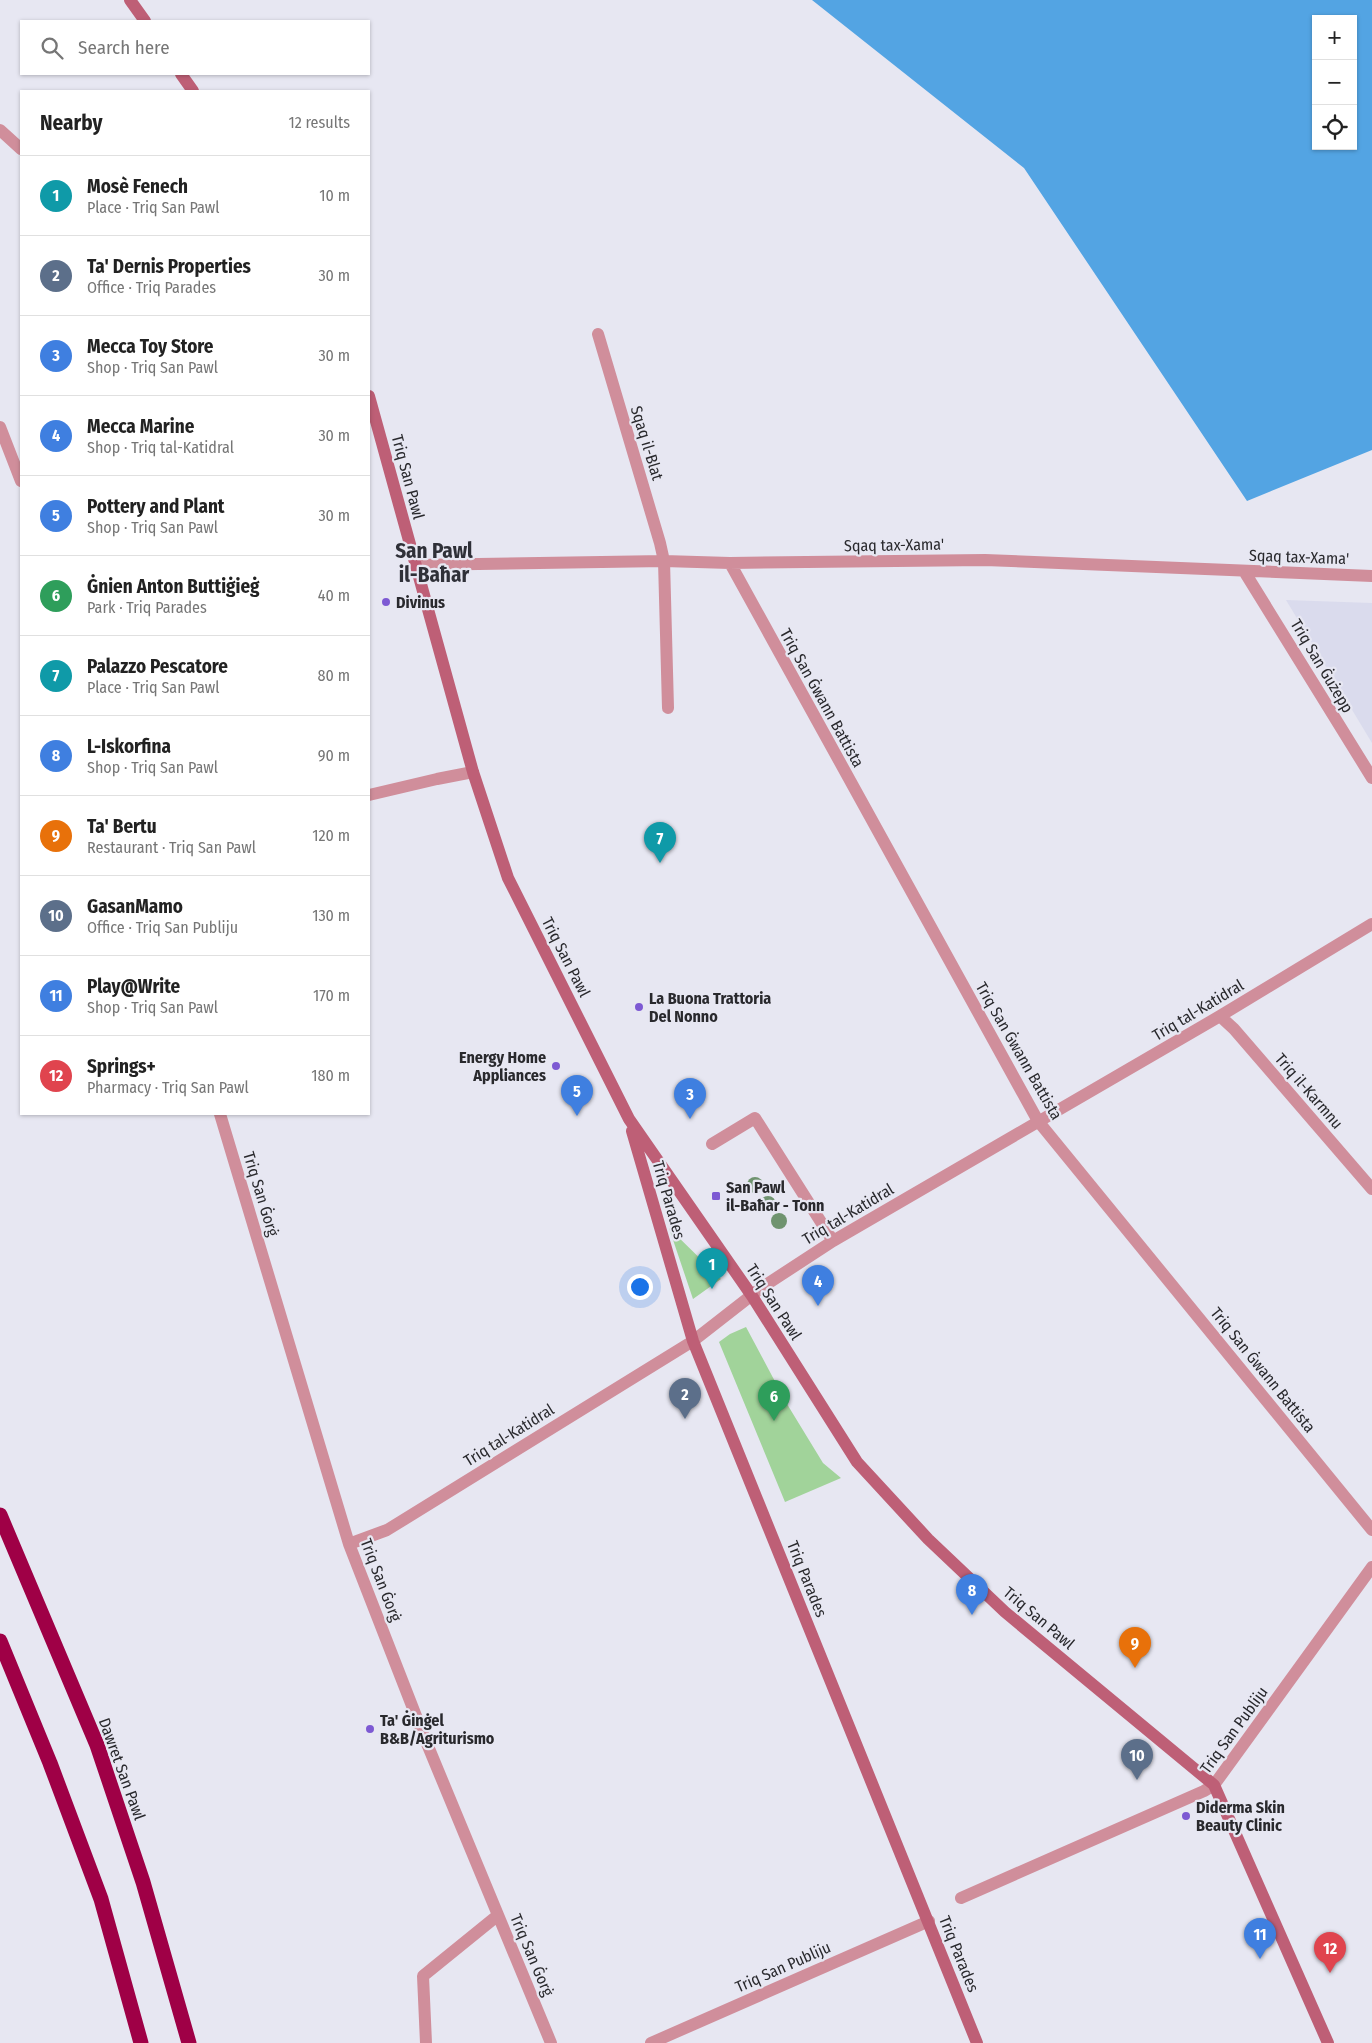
<!DOCTYPE html>
<html lang="en">
<head>
<meta charset="utf-8">
<style>
  :root { --surface:#fff; --page:#f6f6f6; --text:#222; --muted:#767676; --line:#e0e0e0; --accent:#7d59d3 }
  body { margin:0; font-family:"Fira Sans Condensed",sans-serif; background:var(--page); color:var(--text) }
  .controls { position:absolute; right:15px; top:15px; display:grid; overflow:hidden; border-radius:0px; box-shadow:0 1px 4px #0004 }
  .controls button { width:45px; height:45px; display:grid; place-items:center; padding:0; border:0; border-bottom:1px solid var(--line); background:var(--surface); color:var(--text); font:25px sans-serif }
  .you { position:absolute; left:639px; top:1286px; width:18px; height:18px; margin:-12px; border:4px solid #fff; border-radius:50%; background:#1a73e8; box-shadow:0 0 0 8px #1a73e833 }
  .badge { display:grid; place-items:center; width:32px; height:32px; border-radius:50%; background:var(--accent); color:#fff; font-size:16px; font-weight:700 }
  .pin { position:absolute; translate:-50% -41px; filter:drop-shadow(0 1px 2px #0008) }
  .pin::after { content:''; position:absolute; top:26px; width:18px; height:15px; background:inherit; clip-path:polygon(0 0,100% 0,50% 100%) }
  .list { margin:0; padding:0; list-style:none }
  h2 { display:flex; justify-content:space-between; align-items:center; height:65px; margin:0; padding:0 20px; font-size:21px }
  h2 small { font-size:16px; font-weight:400; color:var(--muted) }
  .list li { display:grid; grid-template-columns:32px 1fr auto; gap:15px; align-items:center; box-sizing:border-box; height:80px; padding:0 20px; border-top:1px solid var(--line) }
  .list b { display:block; font-size:19px; white-space:nowrap }
  .list p { margin:0; font-size:16px; white-space:nowrap; color:var(--muted) }
  .list em { font-size:16px; font-style:normal; color:var(--muted) }
  .icon { flex:none; width:28px; height:28px; fill:none; stroke:currentColor; stroke-width:2; stroke-linecap:round; stroke-linejoin:round }
  .map { position:relative; flex:none; width:1372px; height:2043px; overflow:hidden }
  .search { position:absolute; background:var(--surface); box-shadow:0 1px 4px #0004; left:20px; top:20px; width:350px; height:55px; display:flex; align-items:center; gap:12px; box-sizing:border-box; padding:0 18px; border-radius:0px; color:var(--muted); font-size:19px }
  .panel { position:absolute; background:var(--surface); box-shadow:0 1px 4px #0004; left:20px; top:90px; width:350px; height:1025px; border-radius:0px }
  .map>svg:first-child { display:block }
  .built { fill:#dadbed }
  .green { fill:#a1d39a }
  .water { fill:#53a4e3; fill-rule:evenodd }
  .lines { fill:none; stroke-linecap:round; stroke-linejoin:round }
  .lane { stroke:#d08e9b; stroke-width:12 }
  .street { stroke:#d08e9b; stroke-width:12 }
  .secondary { stroke:#be5f76; stroke-width:12 }
  .highway { stroke:#9f0046; stroke-width:15 }
  .tree { fill:#6f936f }
  .poi-dot { fill:#7d59d3; stroke:#e7e7f2; stroke-width:2 }
  .labels { text-anchor:middle; dominant-baseline:central; stroke-width:4.5; stroke-linejoin:round; paint-order:stroke }
  .street-label { font-size:16px; fill:#29292d; stroke:#e7e7f2 }
  .poi-label { font-size:16px; font-weight:bold; fill:#29292d; stroke:#e7e7f2; text-anchor:start }
  .district-label { font-size:21px; font-weight:bold; fill:#2f3038; stroke:#e7e7f2 }
</style>
</head>
<body>
<div class="map">
<svg width="1372" height="2043" viewBox="0 0 1372 2043">
  <rect width="100%" height="100%" fill="#e7e7f2"/>
  <path class="built" d="M1286,600L1372,603V743Z"/>
  <path class="green" d="M669,1228L721,1279L693,1299Z
    M746,1327L787,1404L823,1463L841,1478L785,1502L719,1342L730,1334Z"/>
  <path class="water" d="M812,0H1372V450L1247,501L1024,168ZM1316,19H1353V146H1316Z"/>
  <g class="lines">
    <path class="lane" d="M0,130L21,149
      M0,427L21,481
      M664,561L668,708"/>
    <path class="street" d="M598,334L660,543L664,561
      M730,563L1038,1121L1372,1530
      M415,565L664,561L730,563L985,560L1372,576
      M1244,571L1372,778
      M369,795L437,779L473,772
      M1220,1016L1234,1029L1372,1189
      M220,1114L349,1544L423,1734L551,2043
      M712,1144L755,1118L833,1241
      M349,1544L387,1530L693,1341L761,1288L833,1241L1220,1016L1372,924
      M961,1898L1204,1791L1214,1785L1372,1567
      M426,2043L423,1976L497,1916
      M651,2043L929,1921"/>
    <path class="secondary" d="M130,0L145,21
      M181,74L193,91
      M369,396L473,772L508,878L629,1119L752,1296L857,1462L928,1539L1005,1612L1214,1785L1328,2043
      M632,1131L693,1341L977,2043"/>
    <path class="highway" d="M0,1515L97,1745L143,1882L189,2043
      M0,1641L50,1763L101,1899L141,2043"/>
  </g>
  <g class="tree">
    <circle cx="755" cy="1185" r="8"/>
    <circle cx="768" cy="1204" r="8"/>
    <circle cx="779" cy="1221" r="8"/>
  </g>
  <g class="poi-dot">
    <circle cx="386" cy="602" r="5"/>
    <circle cx="639" cy="1007" r="5"/>
    <circle cx="556" cy="1066" r="5"/>
    <rect x="711" y="1191" width="10" height="10" rx="2.5"/>
    <circle cx="370" cy="1729" r="5"/>
    <circle cx="1186" cy="1816" r="5"/>
  </g>
  <g class="labels">
    <g class="street-label">
      <text transform="translate(647 443) rotate(73)">Sqaq il-Blat</text>
      <text transform="translate(408 477) rotate(75)">Triq San Pawl</text>
      <text transform="translate(894 545) rotate(-1)">Sqaq tax-Xama'</text>
      <text transform="translate(1299 557) rotate(2)">Sqaq tax-Xama'</text>
      <text transform="translate(1322 666) rotate(59)">Triq San Ġużepp</text>
      <text transform="translate(822 698) rotate(61)">Triq San Ġwann Battista</text>
      <text transform="translate(566 957) rotate(63)">Triq San Pawl</text>
      <text transform="translate(1198 1010) rotate(-31)">Triq tal-Katidral</text>
      <text transform="translate(1019 1051) rotate(60)">Triq San Ġwann Battista</text>
      <text transform="translate(1309 1091) rotate(49)">Triq il-Karmnu</text>
      <text transform="translate(261 1194) rotate(73)">Triq San Ġorġ</text>
      <text transform="translate(669 1200) rotate(74)">Triq Parades</text>
      <text transform="translate(848 1214) rotate(-31)">Triq tal-Katidral</text>
      <text transform="translate(774 1302) rotate(57)">Triq San Pawl</text>
      <text transform="translate(1263 1370) rotate(51)">Triq San Ġwann Battista</text>
      <text transform="translate(509 1435) rotate(-32)">Triq tal-Katidral</text>
      <text transform="translate(807 1579) rotate(68)">Triq Parades</text>
      <text transform="translate(381 1580) rotate(69)">Triq San Ġorġ</text>
      <text transform="translate(1039 1618) rotate(40)">Triq San Pawl</text>
      <text transform="translate(1234 1730) rotate(-54)">Triq San Publiju</text>
      <text transform="translate(122 1769) rotate(70)">Dawret San Pawl</text>
      <text transform="translate(959 1954) rotate(68)">Triq Parades</text>
      <text transform="translate(532 1955) rotate(67)">Triq San Ġorġ</text>
      <text transform="translate(783 1967) rotate(-24)">Triq San Publiju</text>
    </g>
    <g class="poi-label">
      <text x="396" y="602">Divinus</text>
      <text x="649" y="998">La Buona Trattoria<tspan x="649" dy="18">Del Nonno</tspan></text>
      <text x="546" y="1057" text-anchor="end">Energy Home<tspan x="546" dy="18">Appliances</tspan></text>
      <text x="726" y="1187">San Pawl<tspan x="726" dy="18">il-Baħar - Tonn</tspan></text>
      <text x="380" y="1720">Ta' Ġinġel<tspan x="380" dy="18">B&amp;B/Agriturismo</tspan></text>
      <text x="1196" y="1807">Diderma Skin<tspan x="1196" dy="18">Beauty Clinic</tspan></text>
    </g>
    <g class="district-label">
      <text x="434" y="551">San Pawl<tspan x="434" dy="24">il-Baħar</tspan></text>
    </g>
  </g>
</svg>
<div class="controls">
<button>+</button>
<button>−</button>
<button><svg class="icon" aria-label="locate" viewBox="0 0 24 24"><circle cx="12" cy="12" r="6"/><path d="M12 2v4M12 18v4M2 12h4M18 12h4"/></svg></button>
</div>
<div class="you"></div>
<div class="pin badge" style="left:712px;top:1289px;background:#0f9aa8">1</div>
<div class="pin badge" style="left:685px;top:1419px;background:#5c6f8a">2</div>
<div class="pin badge" style="left:690px;top:1119px;background:#3f7fe0">3</div>
<div class="pin badge" style="left:818px;top:1306px;background:#3f7fe0">4</div>
<div class="pin badge" style="left:577px;top:1116px;background:#3f7fe0">5</div>
<div class="pin badge" style="left:774px;top:1421px;background:#2e9e5b">6</div>
<div class="pin badge" style="left:660px;top:863px;background:#0f9aa8">7</div>
<div class="pin badge" style="left:972px;top:1615px;background:#3f7fe0">8</div>
<div class="pin badge" style="left:1135px;top:1668px;background:#e8710a">9</div>
<div class="pin badge" style="left:1137px;top:1780px;background:#5c6f8a">10</div>
<div class="pin badge" style="left:1260px;top:1959px;background:#3f7fe0">11</div>
<div class="pin badge" style="left:1330px;top:1973px;background:#e0444e">12</div>
<div class="search"><svg class="icon" aria-label="search" viewBox="0 0 24 24"><circle cx="10" cy="10" r="6"/><path d="M15 15l6 6"/></svg>Search here</div>
<section class="panel">
<h2>Nearby<small>12 results</small></h2>
<ul class="list">
<li><span class="badge" style="background:#0f9aa8">1</span><div><b>Mosè Fenech</b><p>Place · Triq San Pawl</p></div><em>10 m</em></li>
<li><span class="badge" style="background:#5c6f8a">2</span><div><b>Ta' Dernis Properties</b><p>Office · Triq Parades</p></div><em>30 m</em></li>
<li><span class="badge" style="background:#3f7fe0">3</span><div><b>Mecca Toy Store</b><p>Shop · Triq San Pawl</p></div><em>30 m</em></li>
<li><span class="badge" style="background:#3f7fe0">4</span><div><b>Mecca Marine</b><p>Shop · Triq tal-Katidral</p></div><em>30 m</em></li>
<li><span class="badge" style="background:#3f7fe0">5</span><div><b>Pottery and Plant</b><p>Shop · Triq San Pawl</p></div><em>30 m</em></li>
<li><span class="badge" style="background:#2e9e5b">6</span><div><b>Ġnien Anton Buttiġieġ</b><p>Park · Triq Parades</p></div><em>40 m</em></li>
<li><span class="badge" style="background:#0f9aa8">7</span><div><b>Palazzo Pescatore</b><p>Place · Triq San Pawl</p></div><em>80 m</em></li>
<li><span class="badge" style="background:#3f7fe0">8</span><div><b>L-Iskorfina</b><p>Shop · Triq San Pawl</p></div><em>90 m</em></li>
<li><span class="badge" style="background:#e8710a">9</span><div><b>Ta' Bertu</b><p>Restaurant · Triq San Pawl</p></div><em>120 m</em></li>
<li><span class="badge" style="background:#5c6f8a">10</span><div><b>GasanMamo</b><p>Office · Triq San Publiju</p></div><em>130 m</em></li>
<li><span class="badge" style="background:#3f7fe0">11</span><div><b>Play@Write</b><p>Shop · Triq San Pawl</p></div><em>170 m</em></li>
<li><span class="badge" style="background:#e0444e">12</span><div><b>Springs+</b><p>Pharmacy · Triq San Pawl</p></div><em>180 m</em></li>
</ul>
</section>
</div>
</body>
</html>
